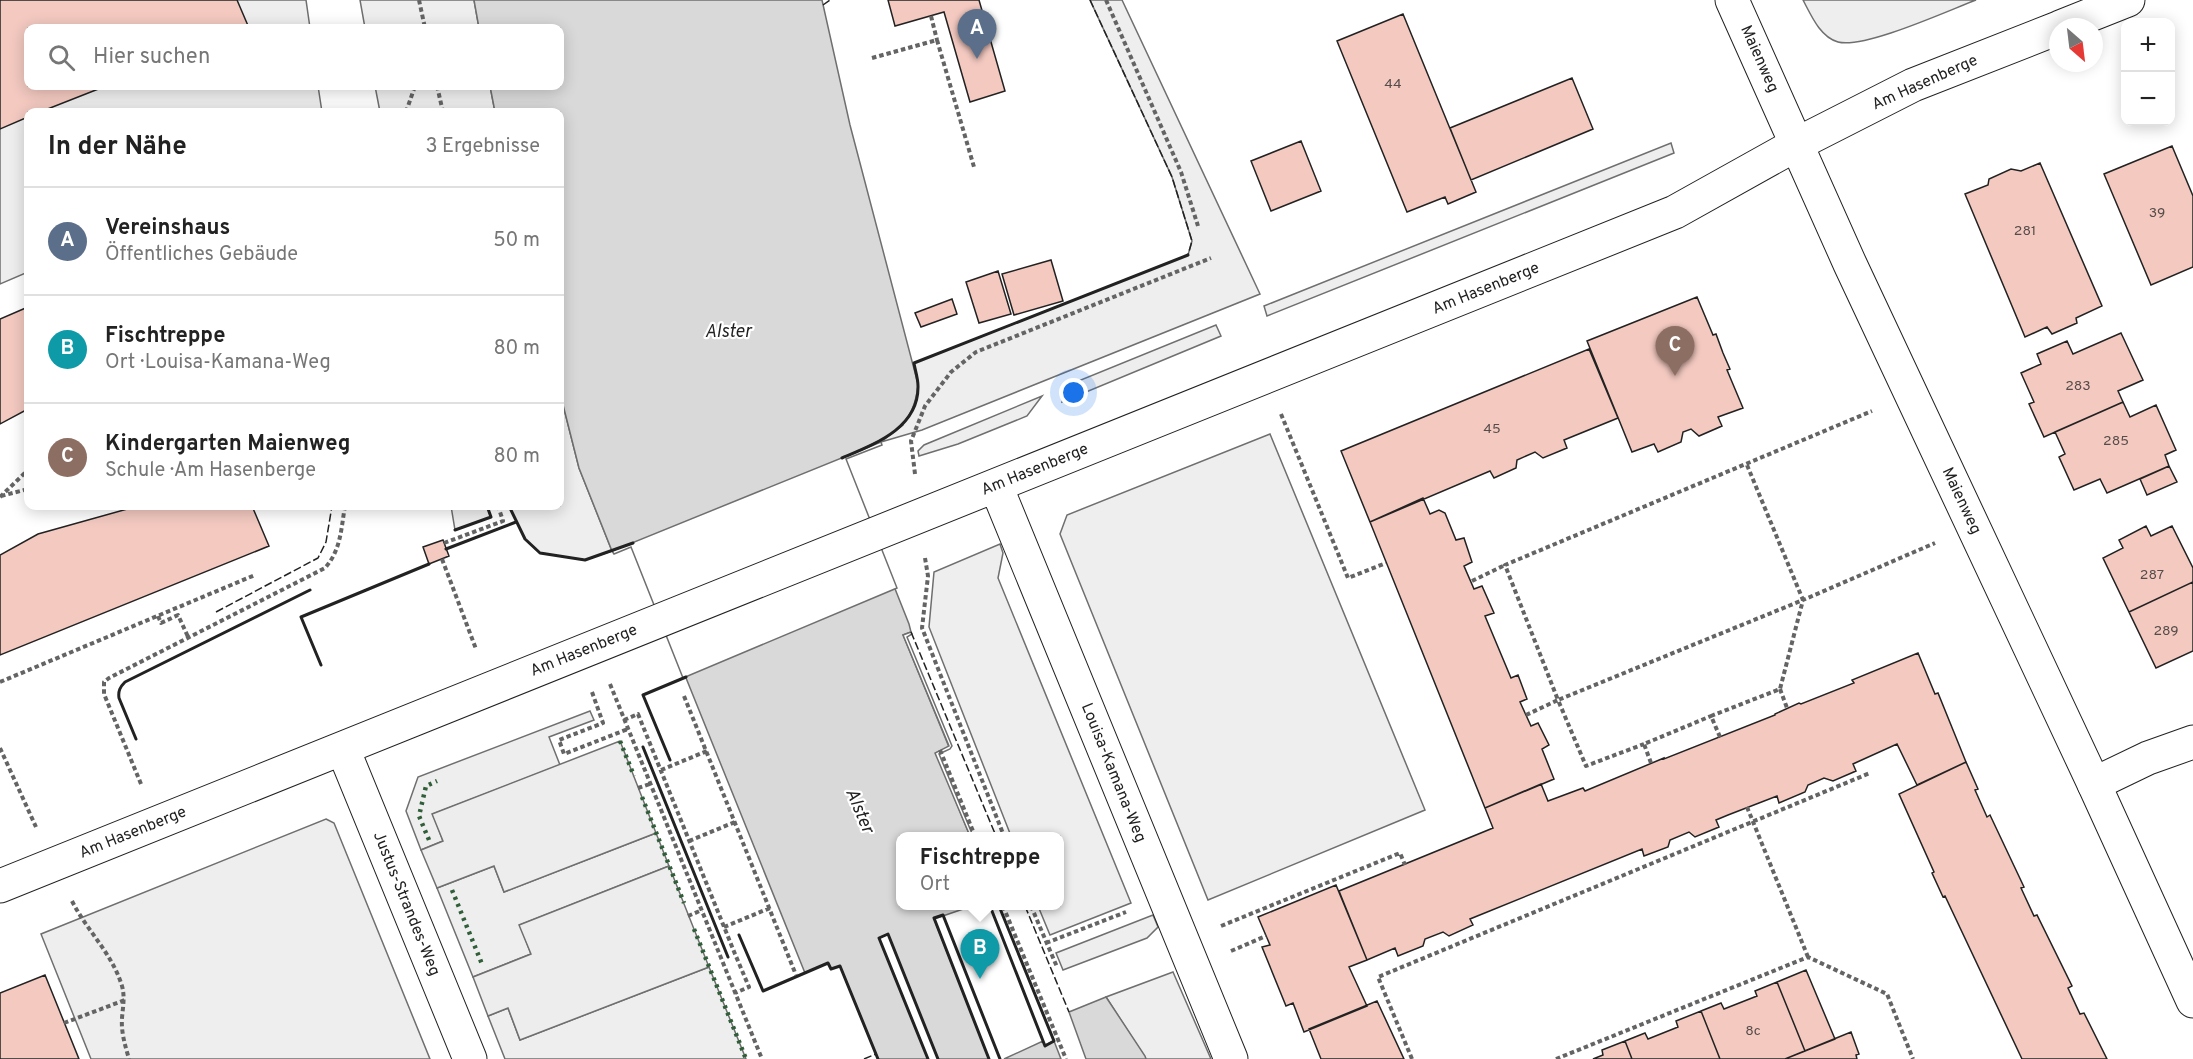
<!DOCTYPE html>
<html lang="de">
<head>
<meta charset="utf-8">
<style>
  :root { --surface:#fff; --page:#f2f2f2; --text:#222; --muted:#767676; --line:#e0e0e0; --accent:#c62828 }
  body { margin:0; font-family:Overpass,sans-serif; background:var(--page); color:var(--text) }
  .controls { position:absolute; right:18px; top:18px; display:grid; overflow:hidden; border-radius:12px; box-shadow:0 3px 15px #0003 }
  .controls button { width:54px; height:54px; display:grid; place-items:center; padding:0; border:0; border-bottom:2px solid var(--line); background:var(--surface); color:var(--text); font:30px sans-serif }
  .compass { position:absolute; left:2049px; top:18px; width:54px; height:54px; border-radius:50%; background:var(--surface); box-shadow:0 3px 15px #0003; rotate:152deg }
  .you { position:absolute; left:1074px; top:393px; width:21px; height:21px; margin:-15px; border:4px solid #fff; border-radius:50%; background:#1a73e8; box-shadow:0 0 0 9px #1a73e833 }
  .badge { display:grid; place-items:center; width:39px; height:39px; border-radius:50%; background:var(--accent); color:#fff; font-size:20px; font-weight:700 }
  .pin { position:absolute; translate:-50% -50px; filter:drop-shadow(0 2px 3px #0008) }
  .pin::after { content:''; position:absolute; top:32px; width:21px; height:18px; background:inherit; clip-path:polygon(0 0,100% 0,50% 100%) }
  .popup { position:absolute; left:896px; top:832px; width:168px; height:78px; box-sizing:border-box; display:grid; place-content:center; border-radius:12px; background:var(--surface); filter:drop-shadow(0 2px 4px #0005); font-size:20px; white-space:nowrap; color:var(--muted) }
  .popup b { font-size:22px; color:var(--text) }
  .popup::after { content:''; position:absolute; left:50%; top:100%; margin-left:-12px; border:12px solid transparent; border-top-color:var(--surface) }
  .list { margin:0; padding:0; list-style:none }
  h2 { display:flex; justify-content:space-between; align-items:center; height:78px; margin:0; padding:0 24px; font-size:26px }
  h2 small { font-size:20px; font-weight:400; color:var(--muted) }
  .list li { display:grid; grid-template-columns:39px 1fr auto; gap:18px; align-items:center; box-sizing:border-box; height:108px; padding:0 24px; border-top:2px solid var(--line) }
  .list b { display:block; font-size:22px; white-space:nowrap }
  .list p { margin:0; font-size:20px; white-space:nowrap; color:var(--muted) }
  .list em { font-size:20px; font-style:normal; color:var(--muted) }
  .icon { flex:none; width:33px; height:33px; fill:none; stroke:currentColor; stroke-width:2; stroke-linecap:round; stroke-linejoin:round }
  .map { position:relative; flex:none; width:2193px; height:1059px; overflow:hidden }
  .search { position:absolute; background:var(--surface); box-shadow:0 3px 15px #0003; left:24px; top:24px; width:540px; height:66px; display:flex; align-items:center; gap:15px; box-sizing:border-box; padding:0 21px; border-radius:12px; color:var(--muted); font-size:22px }
  .panel { position:absolute; background:var(--surface); box-shadow:0 3px 15px #0003; left:24px; top:108px; width:540px; height:402px; border-radius:12px }
  .map>svg:first-child { display:block }
  .green { fill:#eee; stroke:#6f6f6f; stroke-width:1.5 }
  .parking { fill:#ededed; stroke:#6f6f6f; stroke-width:1.5 }
  .water { fill:#d9d9d9; stroke:#6f6f6f; stroke-width:1.5 }
  .pier { fill:#fff; stroke:#6f6f6f; stroke-width:1.5 }
  .building { fill:#f3c9c0; stroke:#222; stroke-width:1.5 }
  .lines { fill:none; stroke-linecap:round; stroke-linejoin:round }
  .street-casing { stroke:#222; stroke-width:35 }
  .secondary-casing { stroke:#222; stroke-width:35 }
  .path { stroke:#646464; stroke-width:4; stroke-dasharray:4.5 3; stroke-linecap:butt }
  .street { stroke:#fff; stroke-width:33 }
  .secondary { stroke:#fff; stroke-width:33 }
  .hedge { stroke:#2f5e38; stroke-width:4.5; stroke-dasharray:3 4.5; stroke-linecap:butt }
  .fence { stroke:#222; stroke-width:1.5; stroke-dasharray:8 3; stroke-linecap:butt }
  .wall { stroke:#222; stroke-width:3 }
  .labels { text-anchor:middle; dominant-baseline:central; stroke-width:4.5; stroke-linejoin:round; paint-order:stroke }
  .number-label { font-size:14px; fill:#564c4a }
  .street-label { font-size:16px; fill:#222; stroke:#fff }
  .water-label { font-size:18px; font-style:italic; fill:#222; stroke:#fff }
</style>
</head>
<body>
<div class="map">
<svg width="2193" height="1059" viewBox="0 0 2193 1059">
  <rect width="100%" height="100%" fill="#fff"/>
  <path class="green" d="M0,0H306L310,28H28V86H318L322,112H28V272L0,284Z
    M360,0H474L479,28H365Z
    M1090,0H1122L1260,294L922,430L881,442L903,425L918,384L914,363L1188,255L1192,241L1172,177Z
    M1803,0H1976C1947,11 1864,49 1838,42C1820,37 1811,15 1803,0Z
    M375,86H490L495,112H380Z
    M1671,143L1674,153L1267,316L1264,306Z
    M1216,325L1221,336L1062,402L1066,386Z
    M560,393L579,468L612,551L585,560L540,553L525,539L509,506H560Z
    M1042,396L1027,416L958,444L919,456L918,451L924,445Z
    M1270,434L1425,810L1208,900L1060,534L1067,515Z
    M451,506H487L491,517L455,530Z
    M1000,544L1003,553L998,578L1131,903L1050,935L1038,906H1060V836H1011L929,627L934,572Z
    M590,711L594,720L549,737L560,765L433,814L443,841L421,850L406,811L418,777Z
    M326,819L334,823L430,1059H91L41,934Z
    M656,833L669,866L520,925L531,954L473,977L437,888L494,866L504,892Z
    M1153,915L1158,927L1147,938L1063,970L1056,953Z
    M709,967L746,1059H505L488,1016L508,1008L520,1040Z
    M1173,972L1211,1059H1146L1106,997Z"/>
  <path class="parking" d="M620,741L656,833L504,892L494,866L437,888L421,850L443,841L432,814Z
    M669,866L709,967L520,1040L508,1008L488,1016L473,977L531,954L519,925Z"/>
  <path class="water" d="M474,0H822L850,125L918,384C914,434 880,439 843,458L909,624L911,632L903,635L949,747L936,753L970,836H900V906H972L934,919L989,1059H938L888,934L879,938L928,1059H878L840,966L831,969L828,963L805,973L632,544L612,551L579,468L560,393V112H495L490,86H560V28H479Z
    M1106,997L1145,1056L1146,1059H1086L1069,1012Z
    M1043,1041L1045,1045L1054,1041L1061,1059H1004Z"/>
  <path class="pier" d="M881,442L882,445L846,459L897,588L683,678L631,547L614,554L612,551Z
    M911,632L912,634L907,637L952,746L950,749L939,754L973,836H970L935,753L949,746L903,635Z"/>
  <path class="building" d="M0,0H237L249,28H28V86H106L40,112H28V117L0,129Z
    M888,0H979L1005,91L970,102L944,12L895,26Z
    M1403,14L1476,192L1448,204L1445,197L1407,212L1337,41Z
    M1572,78L1593,129L1471,180L1450,128Z
    M1301,141L1321,191L1271,211L1251,161Z
    M2172,146L2193,196V267L2151,285L2104,174Z
    M2040,163L2102,306L2076,318L2077,323L2052,334L2047,327L2025,337L1965,194L1988,185L1989,179L2011,169L2021,171Z
    M1051,260L1063,301L1014,315L1002,274Z
    M998,271L1011,314L979,323L966,282Z
    M1697,297L1713,335L1716,334L1723,353L1730,369L1727,370L1743,408L1718,417L1722,426L1699,436L1691,429L1683,432L1681,442L1658,452L1654,444L1632,452L1587,341Z
    M952,299L957,314L921,327L915,313Z
    M28,307V409L0,424V319Z
    M2121,333L2143,380L2118,391L2123,402L2044,437L2029,404L2034,402L2021,373L2041,364L2037,354L2067,341L2073,354Z
    M1589,349L1618,418L1564,440L1567,448L1543,458L1535,452L1517,460L1516,468L1494,478L1490,471L1370,522L1341,451Z
    M2123,402L2130,417L2156,405L2176,450L2165,455L2169,466L2107,493L2100,479L2074,490L2059,457L2065,454L2055,432Z
    M2169,466L2177,482L2147,495L2140,479Z
    M1423,498L1430,514L1439,510L1445,513L1456,540L1464,538L1472,562L1464,566L1474,589L1482,586L1494,613L1485,616L1511,678L1518,675L1527,699L1520,702L1531,726L1538,723L1549,745L1542,749L1554,779L1485,808L1370,522Z
    M138,506H252L269,546L0,655V555L38,534Z
    M2146,526L2151,536L2172,526L2193,568V582L2129,612L2103,558L2123,548L2119,540Z
    M443,540L449,556L429,564L423,547Z
    M2193,582V651L2156,668L2129,612Z
    M1918,653L1935,694L1938,693L1966,762L1917,785L1897,744L1853,764L1856,771L1833,781L1824,778L1808,785L1805,792L1779,803L1777,796L1728,815L1716,820L1719,827L1695,837L1689,832L1670,840L1668,847L1644,856L1642,849L1470,919L1473,925L1449,936L1443,932L1425,939L1423,946L1398,956L1395,948L1367,960L1339,891L1493,828L1485,808L1541,784L1548,801L1583,788L1585,791L1664,758V759L1775,715V714L1799,703L1801,704L1854,683L1852,680Z
    M1966,762L1978,789L1975,790L1987,817L1990,815L2024,887L2021,888L2034,916L2037,915L2072,986L2068,988L2080,1014L2084,1013L2107,1059H2022L1945,896L1943,897L1932,873L1934,872L1899,794Z
    M1336,885L1367,960L1349,967L1367,1006L1304,1032L1293,1003L1286,1006L1262,947L1270,945L1258,917Z
    M1806,970L1835,1039L1805,1051L1777,982Z
    M45,975L79,1059H0V993Z
    M1777,982L1805,1051L1785,1059H1720L1701,1011L1721,1003L1724,1009L1757,996L1755,991Z
    M1377,1001L1404,1059H1321L1309,1029Z
    M1701,1011L1720,1059H1632L1625,1041L1645,1033L1648,1039L1678,1027L1676,1021Z
    M1851,1032L1859,1054L1856,1055L1857,1059H1785Z
    M1625,1041L1632,1059H1593L1603,1055L1602,1050Z"/>
  <g class="lines">
    <defs>
      <path id="street" d="M2060,27L2128,0
        M996,486L1231,1059
        M343,749L470,1059
        M2094,784L2148,758L2193,742
        M0,886L1675,212L1797,144L1913,85L2058,28"/>
      <path id="secondary" d="M1732,0L1850,264L2094,784L2193,1001"/>
    </defs>
    <use href="#street" class="street-casing"/>
    <use href="#secondary" class="secondary-casing"/>
    <path class="path" d="M419,0L425,28
      M1106,0L1181,172L1198,226
      M931,16L937,40
      M872,58L937,40L974,167
      M437,86L443,112
      M406,112L415,86
      M1281,414L1348,578L1386,563
      M1747,465L1803,600L1558,700L1505,565L1872,411
      M915,474L911,441L925,406L951,372L976,352L1211,258
      M1,496L28,489
      M0,497L28,470
      M444,543L503,521L498,506
      M925,558L928,576L922,628L1004,836
      M442,559L476,649
      M1472,581L1505,565
      M158,616L161,623L178,615L189,639
      M0,682L255,575
      M610,684L762,1059
      M1780,689L1787,708
      M592,692L603,723L559,740L564,754L628,729
      M684,696L796,975
      M1526,715L1558,700L1586,766L1644,744
      M624,720L638,714L735,954L749,987L735,993
      M1720,737L1711,716L1780,689L1803,600L1935,543
      M0,748L36,827
      M940,750L975,836
      M1651,763L1644,744L1711,716
      M661,770L707,751
      M141,784L104,694V682L109,678L325,568C341,550 341,529 345,506
      M638,788L650,784
      M1747,807L1808,957
      M689,841L735,822
      M72,901C87,931 112,953 122,986C125,997 123,1006 122,1018C121,1032 125,1045 129,1059
      M1003,906L1066,1059
      M1031,906L1057,967
      M688,916L702,910
      M1221,926L1400,853L1405,865
      M724,927L770,908
      M1046,943L1126,912
      M1231,951L1266,936
      M64,1023L125,1000
      M1412,1059L1378,977L1870,773
      M1556,1059L1808,957L1887,994L1913,1059"/>
    <use href="#street" class="street"/>
    <use href="#secondary" class="secondary"/>
    <path class="hedge" d="M620,741L634,776
      M642,797L684,903
      M429,840L419,816L426,786L437,781
      M452,890L482,964
      M694,929L746,1059"/>
    <path class="fence" d="M1090,0L1172,177L1192,241L1188,255
      M823,5L830,0
      M216,612L318,558L326,542L332,506
      M911,632L996,836
      M1025,906L1069,1012
      M864,1059L876,1054"/>
    <path class="wall" d="M842,458C875,444 919,428 918,386C918,378 915,370 914,363L1188,255
      M509,506L525,539L540,553L585,560L633,543
      M455,530L491,517L487,506
      M446,549L516,522
      M321,665L301,617L429,564
      M136,739L119,698C118,691 120,687 125,682L310,590
      M643,747L728,957
      M670,760L643,695L686,677
      M990,906L1045,1046L1054,1041L999,906
      M739,935L763,991L828,963L831,969L840,966L878,1059
      M928,1059L879,938L888,934L938,1059
      M989,1059L934,918L943,915L1000,1059"/>
  </g>
  <g class="labels">
    <g class="number-label">
      <text x="1393" y="84">44</text>
      <text x="2157" y="213">39</text>
      <text x="2025" y="231">281</text>
      <text x="2078" y="386">283</text>
      <text x="1492" y="429">45</text>
      <text x="2116" y="441">285</text>
      <text x="2152" y="575">287</text>
      <text x="2166" y="631">289</text>
      <text x="1753" y="1031">8c</text>
    </g>
    <g class="street-label">
      <text transform="translate(1759 59) rotate(66)">Maienweg</text>
      <text transform="translate(1925 83) rotate(-24)">Am Hasenberge</text>
      <text transform="translate(1486 289) rotate(-22)">Am Hasenberge</text>
      <text transform="translate(1035 470) rotate(-22)">Am Hasenberge</text>
      <text transform="translate(1961 501) rotate(65)">Maienweg</text>
      <text transform="translate(584 651) rotate(-22)">Am Hasenberge</text>
      <text transform="translate(1113 773) rotate(68)">Louisa-Kamana-Weg</text>
      <text transform="translate(133 833) rotate(-22)">Am Hasenberge</text>
      <text transform="translate(406 904) rotate(68)">Justus-Strandes-Weg</text>
    </g>
    <g class="water-label">
      <text x="728" y="332">Alster</text>
      <text transform="translate(859 811) rotate(67)">Alster</text>
    </g>
  </g>
</svg>
<div class="controls">
<button>+</button>
<button>−</button>
</div>
<svg class="compass" viewBox="-18 -18 36 36"><path d="M0-13l5 13h-10z" fill="#e53935"/><path d="M0 13l5-13h-10z" fill="#767676"/></svg>
<div class="you"></div>
<div class="pin badge" style="left:977px;top:59px;background:#5c6f8a">A</div>
<div class="pin badge" style="left:980px;top:979px;background:#0f9aa8">B</div>
<div class="popup"><b>Fischtreppe</b>Ort</div>
<div class="pin badge" style="left:1675px;top:376px;background:#8d6e63">C</div>
<div class="search"><svg class="icon" aria-label="search" viewBox="0 0 24 24"><circle cx="10" cy="10" r="6"/><path d="M15 15l6 6"/></svg>Hier suchen</div>
<section class="panel">
<h2>In der Nähe<small>3 Ergebnisse</small></h2>
<ul class="list">
<li><span class="badge" style="background:#5c6f8a">A</span><div><b>Vereinshaus</b><p>Öffentliches Gebäude</p></div><em>50 m</em></li>
<li><span class="badge" style="background:#0f9aa8">B</span><div><b>Fischtreppe</b><p>Ort · Louisa-Kamana-Weg</p></div><em>80 m</em></li>
<li><span class="badge" style="background:#8d6e63">C</span><div><b>Kindergarten Maienweg</b><p>Schule · Am Hasenberge</p></div><em>80 m</em></li>
</ul>
</section>
</div>
</body>
</html>
